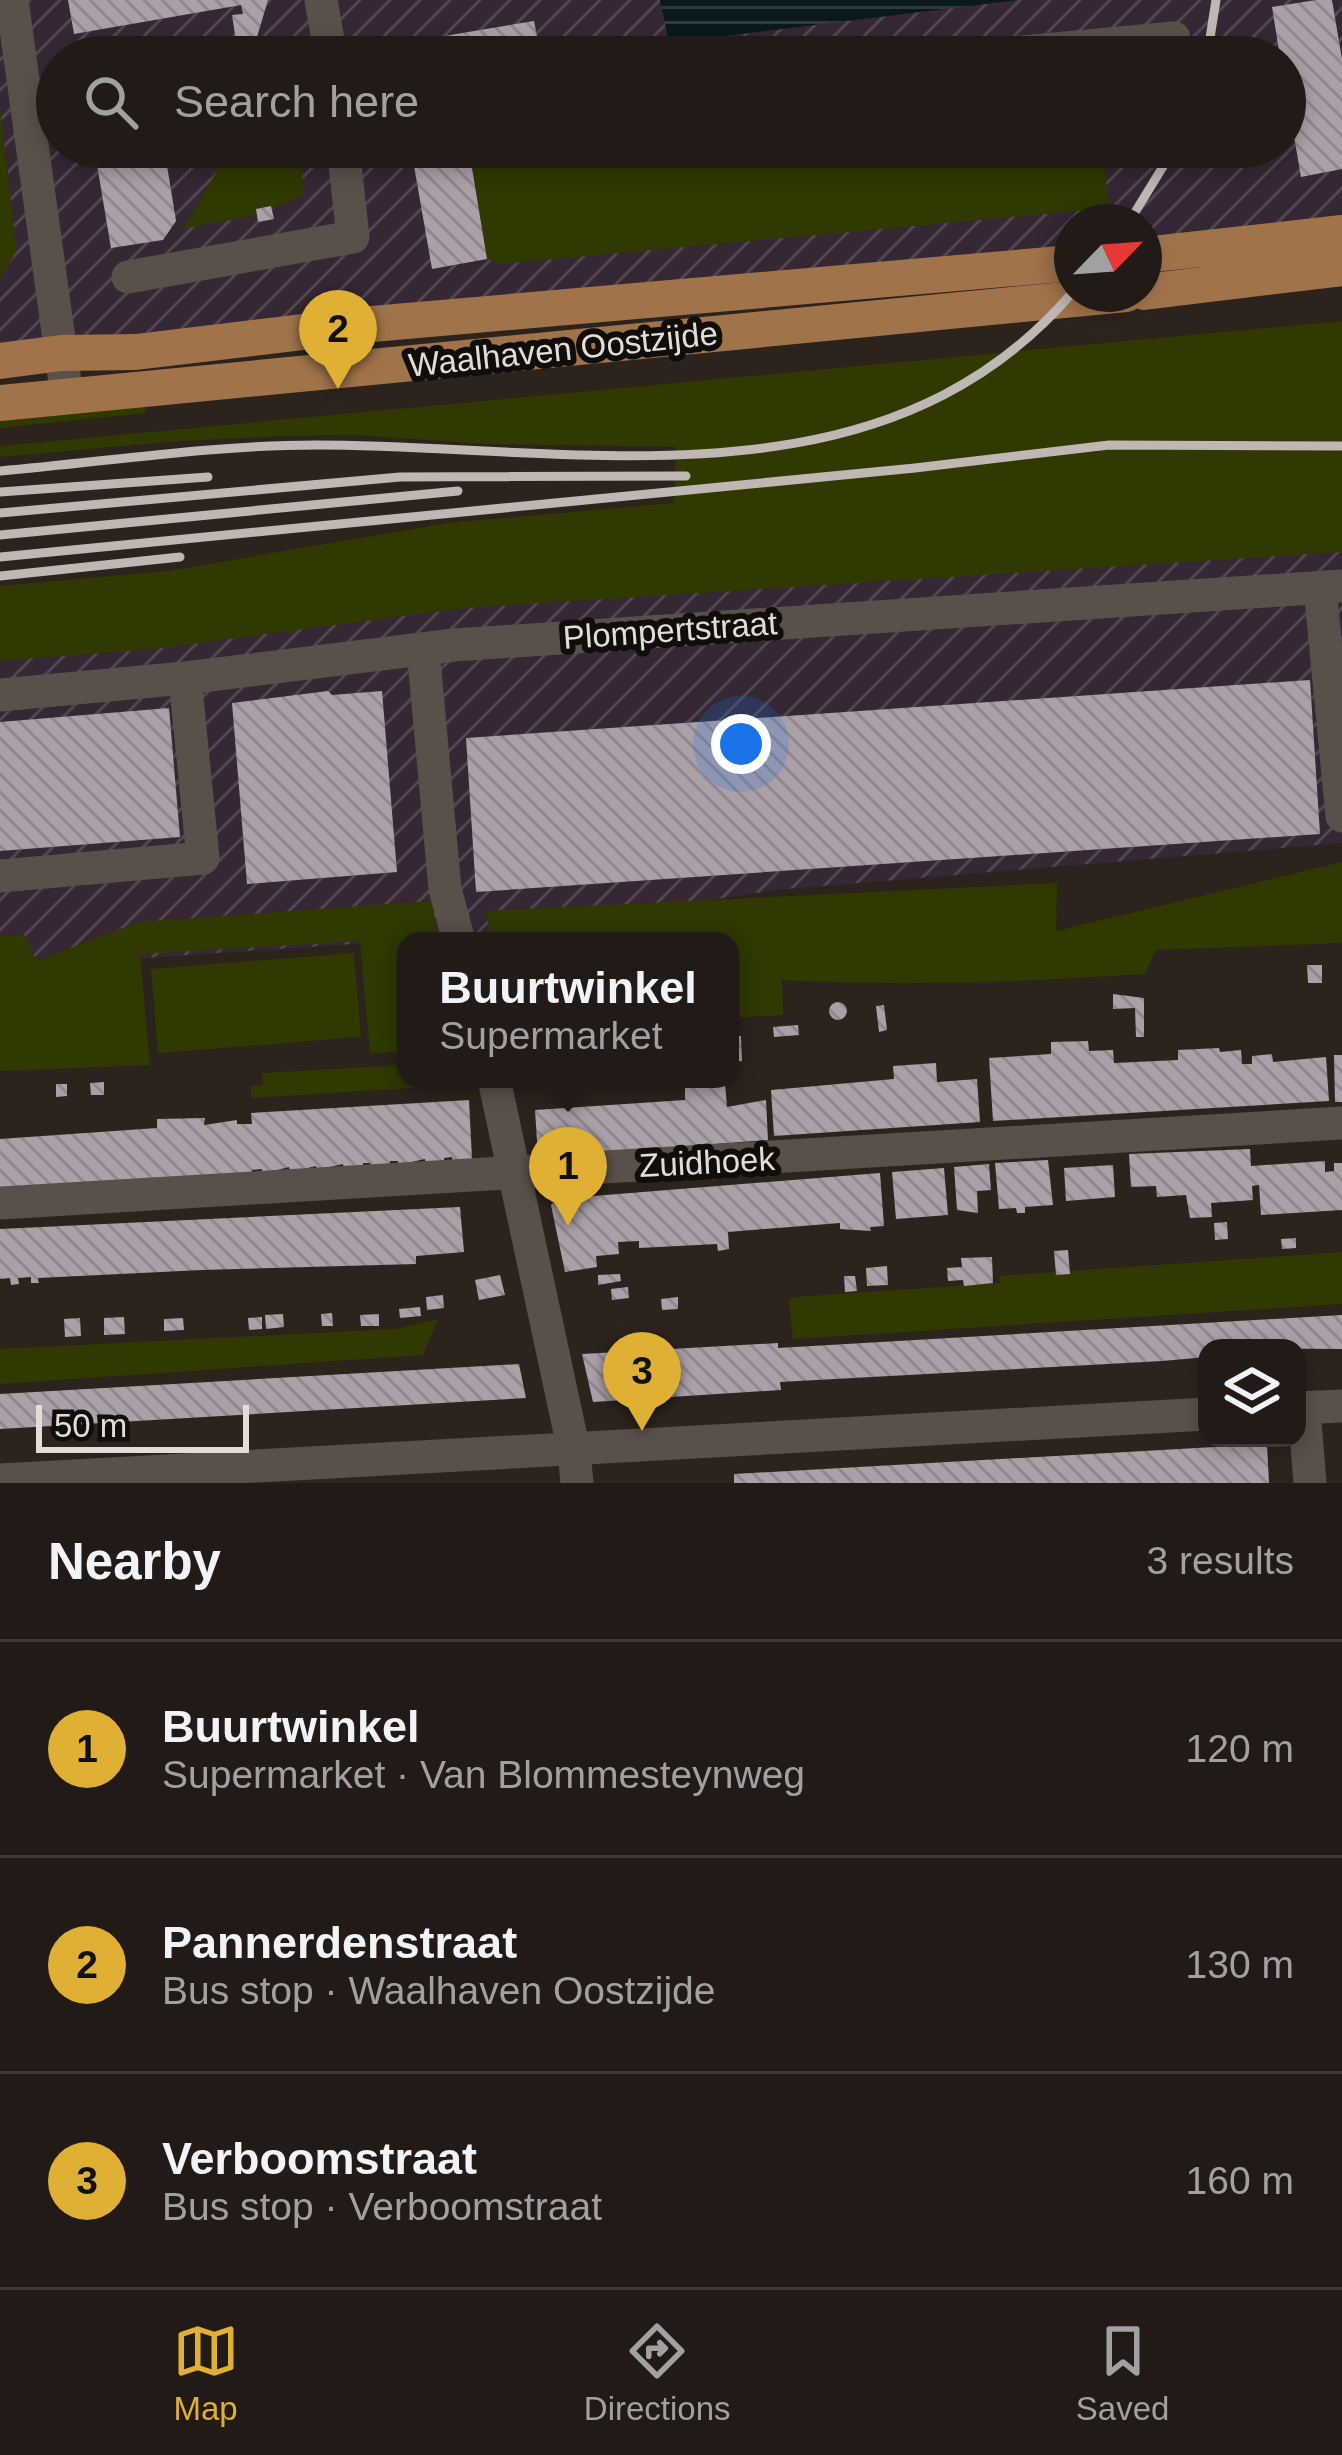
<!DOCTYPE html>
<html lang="en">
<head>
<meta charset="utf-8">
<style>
  :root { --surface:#211a16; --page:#29231f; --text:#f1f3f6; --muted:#a2a1a1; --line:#3e3835; --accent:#e0b034 }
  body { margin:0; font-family:Arial,sans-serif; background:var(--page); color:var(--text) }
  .controls { position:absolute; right:36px; bottom:36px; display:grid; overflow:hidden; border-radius:24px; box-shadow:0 6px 18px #0003 }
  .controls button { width:108px; height:108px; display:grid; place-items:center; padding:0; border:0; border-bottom:3px solid var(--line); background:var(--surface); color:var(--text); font:60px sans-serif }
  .compass { position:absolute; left:1054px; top:204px; width:108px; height:108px; border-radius:50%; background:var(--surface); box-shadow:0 6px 18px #0003; rotate:65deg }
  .scale { position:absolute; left:36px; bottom:30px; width:213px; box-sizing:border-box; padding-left:12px; border:6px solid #e3ddd9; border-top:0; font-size:33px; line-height:42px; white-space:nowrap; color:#e3ddd9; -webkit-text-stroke:9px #110d0b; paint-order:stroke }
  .you { position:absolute; left:741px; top:744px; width:42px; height:42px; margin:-30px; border:9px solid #fff; border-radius:50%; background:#1a73e8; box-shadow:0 0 0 18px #1a73e833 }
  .badge { display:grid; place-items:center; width:78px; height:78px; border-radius:50%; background:var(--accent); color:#111; font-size:39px; font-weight:700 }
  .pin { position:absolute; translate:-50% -99px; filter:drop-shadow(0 3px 6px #0008) }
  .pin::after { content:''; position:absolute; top:63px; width:42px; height:36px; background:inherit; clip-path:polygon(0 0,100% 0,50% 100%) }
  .popup { position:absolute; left:397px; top:932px; width:342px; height:156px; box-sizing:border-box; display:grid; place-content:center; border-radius:24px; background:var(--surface); filter:drop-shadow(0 3px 9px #0005); font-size:39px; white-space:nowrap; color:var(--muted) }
  .popup b { font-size:45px; color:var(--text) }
  .popup::after { content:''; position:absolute; left:50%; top:100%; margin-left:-24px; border:24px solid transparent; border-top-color:var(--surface) }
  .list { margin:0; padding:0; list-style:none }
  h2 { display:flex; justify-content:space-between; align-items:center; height:156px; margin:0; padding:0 48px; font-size:51px }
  h2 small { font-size:39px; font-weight:400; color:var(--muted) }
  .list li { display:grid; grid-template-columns:78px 1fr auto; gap:36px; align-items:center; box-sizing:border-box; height:216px; padding:0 48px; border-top:3px solid var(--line) }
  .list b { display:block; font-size:45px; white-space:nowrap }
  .list p { margin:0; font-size:39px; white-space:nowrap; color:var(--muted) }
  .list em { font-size:39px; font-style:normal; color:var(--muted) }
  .icon { flex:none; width:66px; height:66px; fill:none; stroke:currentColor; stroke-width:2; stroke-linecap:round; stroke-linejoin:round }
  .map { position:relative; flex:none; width:1342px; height:1483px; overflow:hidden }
  .search { position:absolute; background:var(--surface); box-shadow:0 6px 18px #0003; left:36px; right:36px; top:36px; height:132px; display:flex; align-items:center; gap:30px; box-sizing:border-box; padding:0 42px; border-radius:66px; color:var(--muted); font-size:45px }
  .sheet { height:804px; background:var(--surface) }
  nav { display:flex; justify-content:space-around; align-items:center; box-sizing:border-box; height:168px; border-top:3px solid var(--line); background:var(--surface); font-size:33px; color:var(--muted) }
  nav a { display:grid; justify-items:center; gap:6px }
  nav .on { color:var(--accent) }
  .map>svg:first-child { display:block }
  .industrial { fill:url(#industrial-furrows); fill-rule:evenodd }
  .grass { fill:#303900 }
  .water { fill:url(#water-rules) }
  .building { fill:url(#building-back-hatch) }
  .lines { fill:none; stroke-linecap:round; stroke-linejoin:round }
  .minor { stroke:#5a504a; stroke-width:33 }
  .major { stroke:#a0734a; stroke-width:36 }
  .rail { stroke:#beb7b3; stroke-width:9 }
  .labels { text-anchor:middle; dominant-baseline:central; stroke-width:12; stroke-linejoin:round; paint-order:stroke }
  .street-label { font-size:33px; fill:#e3ddd9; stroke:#110d0b }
</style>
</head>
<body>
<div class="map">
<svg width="1342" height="1483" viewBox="0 0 1342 1483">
  <defs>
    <pattern id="industrial-furrows" width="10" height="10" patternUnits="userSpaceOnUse" patternTransform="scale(3)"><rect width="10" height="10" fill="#352734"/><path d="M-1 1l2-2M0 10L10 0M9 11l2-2" fill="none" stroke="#524651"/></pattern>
    <pattern id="water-rules" width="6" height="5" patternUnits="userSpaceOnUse" patternTransform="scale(3)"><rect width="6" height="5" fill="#0a191c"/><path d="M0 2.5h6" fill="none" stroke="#2e3a3c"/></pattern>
    <pattern id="building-back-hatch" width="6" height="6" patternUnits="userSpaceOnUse" patternTransform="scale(3)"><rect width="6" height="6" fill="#aba0a8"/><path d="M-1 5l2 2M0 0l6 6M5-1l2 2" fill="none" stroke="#91888e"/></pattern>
  </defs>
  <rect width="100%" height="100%" fill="#2c231d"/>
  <path class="industrial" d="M0,0H1342V254L1144,269V222H1072V274L0,354ZM57,57H1285V147H57Z
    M1342,536V843L775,890L485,935L0,968V643Z"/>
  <path class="grass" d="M0,109L16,241V252L0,278Z
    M231,147H297L305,191L302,196L257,215L183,229Z
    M482,147H1101L1110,208L500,264L487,259L469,150Z
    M1342,321V552L465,608L154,649L0,661V586L168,571L448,523L674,503L676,447L486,444L357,435L282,436L167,442L0,457V446Z
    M145,400L146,413L0,428V414Z
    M1342,862V943L1156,950L1145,974C1024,982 904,986 782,980L783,1015L730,1018V941H492L485,911L1057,883L1056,931Z
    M431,901L439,941H406V1052L370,1053L360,941L140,954L150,1065L0,1071V936L24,934L37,961L138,922Z
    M354,953L361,1037L158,1053L151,969Z
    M406,1065V1079H473L475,1084L251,1098V1086L263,1085L262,1073Z
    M1342,1252V1304L793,1339L789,1300L795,1297L999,1283L1000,1276Z
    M438,1319L423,1355L0,1384V1349L396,1329Z"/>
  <path class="water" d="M660,0H1018L669,43Z"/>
  <path class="building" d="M68,0H268L257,37L236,41L232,15L243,14L241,5L74,34Z
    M1316,0H1332L1342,59V169L1301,177L1285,84V57H1280L1272,7Z
    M534,21L541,57H375L373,48Z
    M94,147H164L176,221L163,240L111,248Z
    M469,150L487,259L432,269L413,160Z
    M271,206L274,219L258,222L256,209Z
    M1310,680L1320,834L476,892L466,738Z
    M328,691L332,695L382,691L397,872L247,884L232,703Z
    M169,708L180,837L0,851V722Z
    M1307,965H1322V983H1308Z
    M1113,994L1144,998V1037H1136L1135,1008L1113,1009Z
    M829 1011a9 9 0 1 1 18 0a9 9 0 1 1-18 0Z
    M884,1005L887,1030L879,1032L876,1006Z
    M798,1025L799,1035L774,1037L773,1027Z
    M730,1036H741L742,1061L730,1062Z
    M1088,1041L1089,1051L1113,1050L1114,1063L1178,1060V1050L1219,1048L1220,1052L1241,1050L1242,1064H1252V1056L1272,1054L1273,1062L1326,1057L1329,1101L993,1121L989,1058L1051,1054V1042Z
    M1334,1055H1342V1102H1335Z
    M936,1063L937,1082L977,1079L980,1122L774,1136L771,1090L894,1079L893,1066Z
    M104,1082V1095H91L90,1083Z
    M56,1084H67V1096L56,1097Z
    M725,1084L727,1107L766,1100L768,1140L538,1157L535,1110L685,1100V1087Z
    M469,1100L472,1159L453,1162L452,1157L444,1158V1161L426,1164L425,1159L398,1165V1161H390V1165L371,1167L370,1163H363V1166L344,1169L343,1164L317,1170L316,1166L290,1172L289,1167L262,1174V1169L252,1170V1174L0,1188V1139L157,1128V1119L205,1118L204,1125L237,1120V1124H252L251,1113Z
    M1250,1149L1251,1166L1325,1161V1172L1334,1171V1163H1342V1210L1261,1215L1259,1185L1252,1186L1253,1200L1211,1203L1212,1217L1190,1218L1186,1195L1157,1197L1156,1186L1131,1187L1129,1154Z
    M1048,1160L1053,1205L1025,1207V1213H1017L1016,1208L999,1209L995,1163Z
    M989,1164L991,1190L977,1191L978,1213L957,1210L954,1167Z
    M1113,1165L1115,1197L1066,1201L1064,1168Z
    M944,1168L948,1215L896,1219L892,1172Z
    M880,1173L884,1226L870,1227L871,1231L840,1229V1223L728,1232L729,1249L718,1251L717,1244L639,1248V1241L618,1242L619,1254L596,1256L597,1267L565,1272L551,1205L556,1199Z
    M460,1207L464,1252L416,1256V1264L202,1270L38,1278L39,1283H31V1277L18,1278L19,1284L11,1285L10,1278L0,1279V1229Z
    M1227,1222L1228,1239L1215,1240L1214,1223Z
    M1296,1238V1248L1282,1249L1281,1239Z
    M1068,1250L1070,1274L1056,1275L1054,1251Z
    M992,1257L993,1283L964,1286L963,1280L948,1281L947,1268L962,1267L961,1258Z
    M887,1266L888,1285L867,1286L866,1268Z
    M620,1274L621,1281L598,1285V1275Z
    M500,1275L505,1295L479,1300L475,1280Z
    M844,1276H855L857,1291L845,1292Z
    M628,1287L629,1298L612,1300L611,1289Z
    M443,1295L444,1308L427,1310L426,1297Z
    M678,1297V1309L662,1310L661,1299Z
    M420,1307L421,1316L400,1318L399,1309Z
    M332,1313L333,1326H322L321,1314Z
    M283,1314L284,1327L266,1329L265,1315Z
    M379,1314V1326H361L360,1315Z
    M1342,1315V1349L1207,1348V1357L1162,1361L780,1382L781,1390L593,1402L582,1354L778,1343V1348Z
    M124,1317L125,1334L104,1335V1318Z
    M262,1317V1329L249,1330L248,1318Z
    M80,1318L81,1336L65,1337L64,1319Z
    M183,1318L184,1330L164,1331V1319Z
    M519,1364L526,1398L0,1429V1394Z
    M1267,1444L1269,1483H734V1474Z"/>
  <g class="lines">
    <path class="minor" d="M12,0L67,397
      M321,0L331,57
      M969,57L1174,38
      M128,277L353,237L343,147
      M1320,588L1342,816
      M423,649L445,889L459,941
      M0,695L185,678L454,645L1342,586
      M0,876L203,858L185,678
      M494,1079L574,1451L577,1483
      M0,1203L1342,1123
      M1297,1408L1342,1406
      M1304,1408L1310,1483
      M0,1480L1207,1414"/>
    <path class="major" d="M1144,255L1342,233
      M1144,292L1342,268
      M0,361L61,353L136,352L361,325L1072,263
      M0,403L1126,294"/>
    <path class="rail" d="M1207,57L1216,0
      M1129,222L1175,147
      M0,471C105,462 211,445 317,445C573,445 880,516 1072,293
      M0,492L208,477
      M0,513L400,477L686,476
      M0,535L458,491
      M0,557L915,468L1109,445L1342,446
      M0,576L180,557"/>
  </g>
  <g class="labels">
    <g class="street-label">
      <text transform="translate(563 349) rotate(-6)">Waalhaven Oostzijde</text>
      <text transform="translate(670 630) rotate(-4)">Plompertstraat</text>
      <text transform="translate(707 1162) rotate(-3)">Zuidhoek</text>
    </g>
  </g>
</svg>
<div class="controls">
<button><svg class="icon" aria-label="layers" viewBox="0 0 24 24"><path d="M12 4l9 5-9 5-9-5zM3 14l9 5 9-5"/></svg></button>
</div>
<svg class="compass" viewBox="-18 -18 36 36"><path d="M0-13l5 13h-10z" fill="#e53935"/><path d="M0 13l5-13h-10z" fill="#a2a1a1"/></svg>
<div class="scale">50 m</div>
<div class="you"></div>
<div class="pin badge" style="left:568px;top:1226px">1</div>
<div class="popup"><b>Buurtwinkel</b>Supermarket</div>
<div class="pin badge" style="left:338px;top:389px">2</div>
<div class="pin badge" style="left:642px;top:1431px">3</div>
<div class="search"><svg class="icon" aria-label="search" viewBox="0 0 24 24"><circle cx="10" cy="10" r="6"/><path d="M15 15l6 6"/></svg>Search here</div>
</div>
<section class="sheet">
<h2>Nearby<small>3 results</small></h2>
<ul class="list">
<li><span class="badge">1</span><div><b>Buurtwinkel</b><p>Supermarket · Van Blommesteynweg</p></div><em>120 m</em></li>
<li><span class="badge">2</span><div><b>Pannerdenstraat</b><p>Bus stop · Waalhaven Oostzijde</p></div><em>130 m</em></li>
<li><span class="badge">3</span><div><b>Verboomstraat</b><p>Bus stop · Verboomstraat</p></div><em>160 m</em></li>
</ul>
</section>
<nav>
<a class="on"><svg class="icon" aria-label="map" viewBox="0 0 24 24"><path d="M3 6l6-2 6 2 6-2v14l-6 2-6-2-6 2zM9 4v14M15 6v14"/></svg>Map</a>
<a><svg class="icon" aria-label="directions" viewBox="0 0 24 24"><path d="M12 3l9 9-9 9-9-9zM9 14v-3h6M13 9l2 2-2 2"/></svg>Directions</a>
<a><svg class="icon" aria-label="saved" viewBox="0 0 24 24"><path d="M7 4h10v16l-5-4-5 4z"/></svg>Saved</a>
</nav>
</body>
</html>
